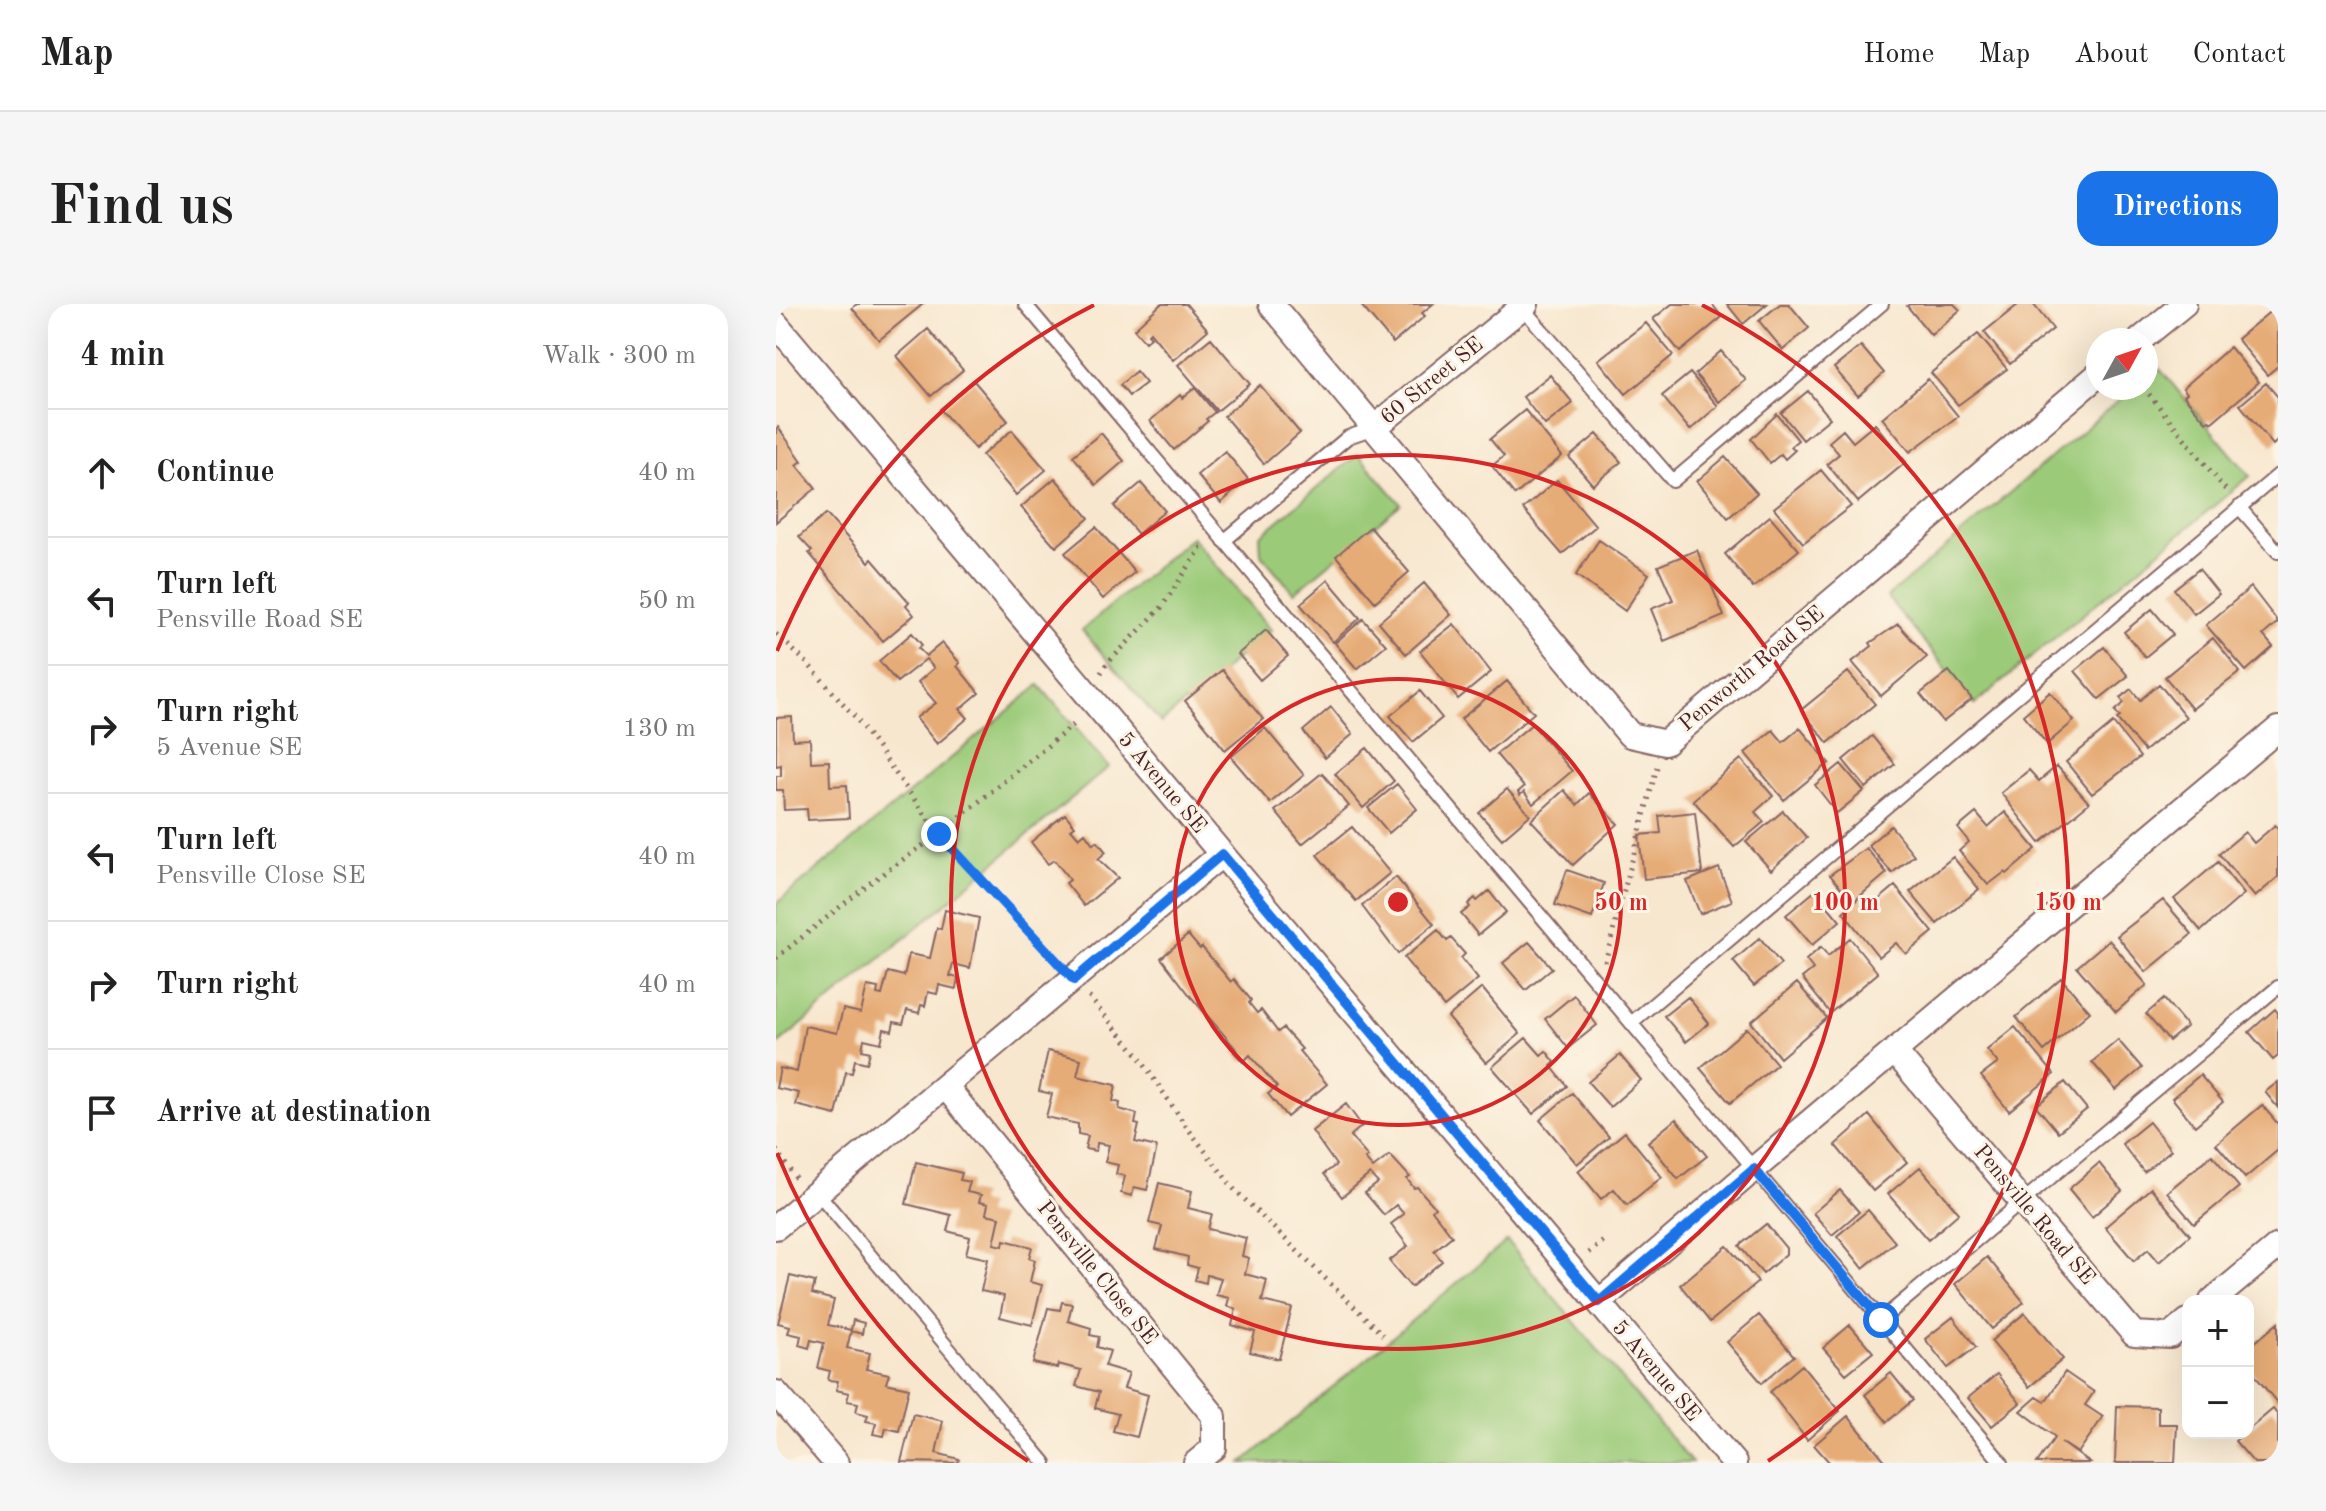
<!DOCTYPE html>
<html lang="en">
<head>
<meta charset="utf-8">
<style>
  :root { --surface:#fff; --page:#f6f6f6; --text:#222; --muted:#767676; --line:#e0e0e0; --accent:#1a73e8 }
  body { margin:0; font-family:"Old Standard TT",serif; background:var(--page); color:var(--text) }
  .controls { position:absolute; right:24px; bottom:24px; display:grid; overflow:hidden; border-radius:16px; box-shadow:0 8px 32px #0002 }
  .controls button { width:72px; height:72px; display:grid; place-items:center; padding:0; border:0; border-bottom:2px solid var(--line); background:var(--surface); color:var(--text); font:40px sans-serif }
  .compass { position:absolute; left:1310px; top:24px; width:72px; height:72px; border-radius:50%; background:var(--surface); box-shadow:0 8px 32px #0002; rotate:50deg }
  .stop { position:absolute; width:24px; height:24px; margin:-18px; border:6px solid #1a73e8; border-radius:50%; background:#fff }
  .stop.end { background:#1a73e8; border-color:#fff; box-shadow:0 2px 8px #0008 }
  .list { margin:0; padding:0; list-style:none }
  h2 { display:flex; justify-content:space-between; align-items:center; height:104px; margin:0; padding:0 32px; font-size:34px }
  h2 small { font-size:26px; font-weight:400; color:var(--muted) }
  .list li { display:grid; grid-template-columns:52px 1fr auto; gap:24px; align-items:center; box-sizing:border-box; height:128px; padding:0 32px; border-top:2px solid var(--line) }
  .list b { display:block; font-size:30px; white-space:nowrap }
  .list p { margin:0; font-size:26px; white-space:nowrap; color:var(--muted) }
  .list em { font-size:26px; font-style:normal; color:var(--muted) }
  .icon { flex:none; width:44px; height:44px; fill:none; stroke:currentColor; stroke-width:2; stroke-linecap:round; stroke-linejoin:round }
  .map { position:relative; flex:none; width:1502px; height:1159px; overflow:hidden; border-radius:24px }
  header { display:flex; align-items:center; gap:48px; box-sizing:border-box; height:112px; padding:0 40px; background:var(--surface); border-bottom:2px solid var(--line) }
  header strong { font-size:38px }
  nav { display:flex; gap:44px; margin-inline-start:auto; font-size:28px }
  .intro { display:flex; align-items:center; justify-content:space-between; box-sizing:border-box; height:192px; padding:0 48px }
  h1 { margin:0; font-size:56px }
  .button { padding:20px 36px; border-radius:24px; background:var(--accent); color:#fff; font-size:28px; font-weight:700 }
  main { display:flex; gap:48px; padding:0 48px }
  aside { flex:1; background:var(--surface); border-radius:24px; box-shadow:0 8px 32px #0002 }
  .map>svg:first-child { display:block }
  .green { fill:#9bcb79; stroke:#727552; stroke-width:2 }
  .building { fill:#e6ac77 }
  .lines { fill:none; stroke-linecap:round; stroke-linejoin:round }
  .service-casing { stroke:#876564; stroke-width:16 }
  .minor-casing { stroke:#876564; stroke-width:28 }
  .path { stroke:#876564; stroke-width:5; stroke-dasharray:2 6; stroke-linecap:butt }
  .service { stroke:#fff; stroke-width:12 }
  .minor { stroke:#fff; stroke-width:24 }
  .route { stroke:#1a73e8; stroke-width:10 }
  .ring { fill:none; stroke:#d62828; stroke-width:4 }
  .labels { text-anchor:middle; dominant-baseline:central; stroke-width:6; stroke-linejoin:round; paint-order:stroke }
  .street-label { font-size:22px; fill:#4a1f2b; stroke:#fcf5e5 }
  .centre { fill:#d62828; stroke:#fcf5e5; stroke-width:4 }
  .ring-label { font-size:24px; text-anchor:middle; font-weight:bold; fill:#d62828; stroke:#fcf5e5; stroke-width:6; stroke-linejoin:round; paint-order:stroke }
</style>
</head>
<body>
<header>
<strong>Map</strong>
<nav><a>Home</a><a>Map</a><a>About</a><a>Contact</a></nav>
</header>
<div class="intro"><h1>Find us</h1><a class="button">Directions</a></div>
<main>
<aside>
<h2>4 min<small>Walk · 300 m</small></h2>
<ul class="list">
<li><svg class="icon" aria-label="ahead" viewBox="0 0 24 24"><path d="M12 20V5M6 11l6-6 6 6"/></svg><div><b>Continue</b></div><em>40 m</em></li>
<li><svg class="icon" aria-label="left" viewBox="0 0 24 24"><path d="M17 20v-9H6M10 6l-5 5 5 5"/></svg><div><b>Turn left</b><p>Pensville Road SE</p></div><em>50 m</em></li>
<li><svg class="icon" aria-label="right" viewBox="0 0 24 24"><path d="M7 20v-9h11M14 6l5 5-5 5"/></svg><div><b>Turn right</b><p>5 Avenue SE</p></div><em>130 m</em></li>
<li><svg class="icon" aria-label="left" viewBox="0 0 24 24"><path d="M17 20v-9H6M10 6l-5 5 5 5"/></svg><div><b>Turn left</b><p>Pensville Close SE</p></div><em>40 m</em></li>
<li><svg class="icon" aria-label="right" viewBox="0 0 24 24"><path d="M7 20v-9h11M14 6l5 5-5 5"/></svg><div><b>Turn right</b></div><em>40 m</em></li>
<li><svg class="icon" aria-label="arrive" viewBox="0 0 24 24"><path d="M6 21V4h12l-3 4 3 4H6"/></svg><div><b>Arrive at destination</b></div></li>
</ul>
</aside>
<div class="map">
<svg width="1502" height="1159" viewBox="0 0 1502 1159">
  <rect width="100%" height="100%" fill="#fcf5e5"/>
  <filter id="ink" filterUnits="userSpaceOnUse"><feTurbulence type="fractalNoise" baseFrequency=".0125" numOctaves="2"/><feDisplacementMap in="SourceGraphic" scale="16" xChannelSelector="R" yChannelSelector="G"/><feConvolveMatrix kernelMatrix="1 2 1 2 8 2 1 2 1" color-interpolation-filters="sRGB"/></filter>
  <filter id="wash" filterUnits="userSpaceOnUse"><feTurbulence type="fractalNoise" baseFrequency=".006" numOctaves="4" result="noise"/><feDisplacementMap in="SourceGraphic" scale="32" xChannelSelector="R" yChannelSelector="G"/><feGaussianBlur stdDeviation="1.8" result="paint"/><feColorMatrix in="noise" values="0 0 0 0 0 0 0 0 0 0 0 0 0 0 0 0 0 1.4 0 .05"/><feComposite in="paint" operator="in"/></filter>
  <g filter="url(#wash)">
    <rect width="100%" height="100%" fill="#f8e7cf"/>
    <path class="green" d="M1382,63L1474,172L1199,400L1111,293L1357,84H1370V73Z
      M582,150L625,200L518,289L485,250L484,232Z
      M416,233L495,326L385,419L306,326Z
      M263,381L333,463L0,742V600Z
      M731,937L916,1159H466Z"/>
    <g id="blocks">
      <path class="building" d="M81,0H147L103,36L76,4Z
        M385,0H410L432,26L397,56L374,28L372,30L375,33L369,38L358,25Z
        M584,0H657L646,9L649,12L617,39Z
        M896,0H936L946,13L904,48L877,15Z
        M951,0H991L967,20Z
        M1004,0H1013L1033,24L1007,46L983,17Z
        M1134,0H1178L1184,6L1155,31L1131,2Z
        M1243,0H1257L1277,25L1234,60L1208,28Z
        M1502,1V62L1491,71L1461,35Z
        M870,19L897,51L850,90L822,56Z
        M152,25L187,66L155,92L121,52Z
        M1202,30L1231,65L1182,101L1155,69Z
        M435,34L474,80L441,107L402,61Z
        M1085,42L1108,69L1082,92L1058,64Z
        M1454,43L1483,78L1435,119L1433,116L1430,118L1408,92L1411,89L1407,84Z
        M945,47L970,76L943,98L919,70Z
        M360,67L370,79L353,92L344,81Z
        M914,69L942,102L914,126L886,92Z
        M774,71L797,99L769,121L747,93Z
        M1152,75L1182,112L1134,148L1106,114Z
        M198,77L232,117L199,145L164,105Z
        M1490,79L1502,93V136L1497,141L1464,101Z
        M484,81L524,129L488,160L448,112Z
        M419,84L439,108L430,115L432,117L398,146L374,117L404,91L406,94Z
        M1032,87L1054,114L1027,136L1005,109Z
        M749,106L786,152L739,191L716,162L728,152L714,135Z
        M1001,110L1022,136L1015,142L1019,146L1009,155L1005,150L994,159L975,135Z
        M1099,120L1130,158L1082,198L1051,160L1063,150L1053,138L1067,126L1077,138Z
        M2,123L26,157L21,161L40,184L0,218V125Z
        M236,126L270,166L240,191L206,151Z
        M325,129L348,157L320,181L297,152Z
        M821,130L845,158L817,181L793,153Z
        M449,147L472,175L445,199L421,171Z
        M949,153L981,189L952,214L921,177Z
        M1045,166L1075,202L1027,239L998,204Z
        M279,174L313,214L280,243L245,203Z
        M781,176L820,222L786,250L747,205Z
        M365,179L389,207L362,230L338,202Z
        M50,210L93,258L96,255L133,298L130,301L138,311L107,337L33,249L36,247L23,233Z
        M994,212L1023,246L977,284L949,250Z
        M320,223L359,268L327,295L289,249Z
        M594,223L633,268L599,298L560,252Z
        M823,236L873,270L849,307L800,271Z
        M921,246L948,312L888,337L875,305L897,296L882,262Z
        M1423,265L1443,290L1418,310L1398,285Z
        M552,276L584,314L557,338L524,300Z
        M648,279L675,311L630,350L603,318Z
        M1475,283L1502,318L1487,331L1497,343L1470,367L1430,321Z
        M1376,305L1397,330L1369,353L1348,328Z
        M587,315L610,341L581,365L559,339Z
        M678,320L715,368L682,395L644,347Z
        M1122,320L1151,353L1105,392L1076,358L1096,342L1094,339Z
        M490,326L512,352L484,376L462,350Z
        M136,329L146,341L142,344L150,352L166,339L184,359L181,362L203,389L184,405L192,414L161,440L140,414L160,399L142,378L158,364L150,355L121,378L103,357Z
        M1437,334L1464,368L1416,405L1389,373Z
        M1328,343L1352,372L1323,395L1299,367Z
        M446,366L487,415L449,446L409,397Z
        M1173,367L1196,395L1167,418L1144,390Z
        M1072,368L1099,400L1052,439L1025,406Z
        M731,377L758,409L712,448L685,415Z
        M1383,380L1410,413L1368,447L1341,415L1344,413L1339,407L1348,399L1344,394L1355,385L1364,396Z
        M644,387L666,414L637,438L614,412Z
        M1274,388L1298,417L1271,440L1247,411Z
        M555,403L577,430L549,454L527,427Z
        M16,413L17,436L34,435L35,458L53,457L54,482L71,481L73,514L32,516L31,505L8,506L7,486H0V472H5V461L0,462V414Z
        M1337,419L1364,453L1316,490L1290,458Z
        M756,420L796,467L757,500L748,488L744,491L742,488L748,483L720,450Z
        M489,424L528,471L494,499L455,453Z
        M1024,424L1053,459L1008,496L969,449L997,426L1007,438Z
        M1096,432L1119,460L1090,484L1067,456Z
        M591,444L618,477L587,504L559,470Z
        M965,455L997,492L979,508L988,518L958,543L917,496Z
        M1065,460L1088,487L1061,509L1039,481Z
        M1281,462L1313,499L1264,539L1225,489L1253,466L1263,477Z
        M546,469L573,502L526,540L499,507Z
        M621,480L641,505L613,529L592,504Z
        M731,485L754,511L726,535L703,509Z
        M788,486L801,501L813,489L842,520L797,561L755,516Z
        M1007,507L1031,534L995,566L970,538Z
        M919,508L926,569L868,575L863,531L885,529L883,512Z
        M1229,508L1260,545L1231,570L1229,568L1212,581L1183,547L1193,538L1182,524L1200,509L1212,523Z
        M289,510L299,522L295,525L303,534L309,529L317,540L321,537L330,548L322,555L342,574L308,602L290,579L294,576L279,557L278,556L272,560L255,538Z
        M1499,521L1502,524V573L1479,593L1443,550L1469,528L1478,539Z
        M1115,522L1138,551L1116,569L1092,541Z
        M576,523L614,569L580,597L541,551Z
        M1090,544L1111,569L1077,598L1054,571Z
        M1177,553L1203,585L1161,620L1134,588Z
        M1442,558L1468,590L1425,627L1398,595Z
        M943,564L956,597L924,610L911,577Z
        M791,566L828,579L816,614L779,601Z
        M620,573L658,620L622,650L586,602Z
        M1119,582L1157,628L1130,650L1120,639L1103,653L1067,608L1084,593L1093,604Z
        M713,587L730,608L702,631L685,610L694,603L692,600L699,594L701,597Z
        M1039,587L1064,617L1036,641L1010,611Z
        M1387,596L1416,630L1370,668L1341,632Z
        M169,606L203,614L194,664L177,660L174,672L182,674L180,685L163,681L161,690L152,688L149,702L145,701L143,709L131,706L127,720L118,718L116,727L108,725L105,739L88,735L86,746L94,748L91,759L79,756L76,769L70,768L60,811L20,801L23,789L0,784L4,764L21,768L29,722L61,729L67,705L85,709L91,682L102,684L101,690L106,691L112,668L128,672L133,650L154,654L161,624L165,625Z
        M662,626L671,637L675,634L689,650L685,654L702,675L668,703L628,654Z
        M412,631L424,645L426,643L455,678L458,675L475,696L473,699L481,709L485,706L502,728L507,724L516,734L526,745L523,747L551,780L511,813L492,790L501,783L474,751L467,758L458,748L461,746L416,694L385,654Z
        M984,634L1005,660L978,682L957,657Z
        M1074,634L1102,669L1054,709L1026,674L1037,665L1030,656L1045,643L1052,652Z
        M1333,636L1371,681L1340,708L1301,663Z
        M753,638L776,664L750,686L727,659Z
        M1285,674L1314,708L1268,747L1240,713Z
        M1021,679L1051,714L1004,754L975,718Z
        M706,684L744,730L710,759L672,713Z
        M798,691L821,721L792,744L769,715Z
        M912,693L933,719L910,738L888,712Z
        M1388,695L1411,722L1393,737L1370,710Z
        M1499,705L1502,709V752L1497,756L1473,728Z
        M1239,723L1278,770L1233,807L1205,772L1222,759L1211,746Z
        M971,724L1001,760L954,799L924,764Z
        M750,734L765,751L770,747L779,758L775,762L791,782L757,810L716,763Z
        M1342,736L1366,764L1340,786L1316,758Z
        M272,747L305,755L301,772L340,781L337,797L344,799L343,805L361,810L359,820L363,821L359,838L381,843L371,886L358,883L356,892L345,889L349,872L340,870L342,861L329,858L333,841L321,839L320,847L309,845L312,832L302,830V820L270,813L276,790L263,787Z
        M844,751L865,776L834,803L812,778Z
        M1424,771L1447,798L1419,822L1396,794Z
        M1289,778L1311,805L1282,828L1260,802Z
        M1502,778V804L1489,788Z
        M796,789L833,833L801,860L764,816Z
        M570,800L586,822L574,832L592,853L589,855L597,864L614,851L634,873L631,875L638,884L641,883L659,903L656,906L676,932L658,947L666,957L635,983L613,957L632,942L615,920L628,910L620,901L608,911L589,889L602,879L594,870L566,893L548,870L560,861L536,827Z
        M1486,801L1502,820V846L1469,874L1440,840Z
        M1093,811L1131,858L1097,887L1059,841Z
        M900,815L931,852L902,875L872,838Z
        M1373,818L1395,846L1368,868L1346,840Z
        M849,828L886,873L851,901L838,885L825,895L802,867Z
        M1436,851L1463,883L1418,920L1391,888Z
        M140,858L186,869L184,876L194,878L191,888L205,891L203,898L212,900L210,910L224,913L218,940L227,942L228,936L256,943L253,954L259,956L254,978L266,981L256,1021L224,1013L228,992L205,987L212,955L190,950L194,933L171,927L175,911L130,900Z
        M1323,859L1346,887L1316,913L1293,885Z
        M1144,863L1183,909L1152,936L1112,890Z
        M383,879L416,887L412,904L436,910L432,925L470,934L466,952L473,954L469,970L491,976L486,997L516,1004L503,1055L474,1048L479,1028L456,1021L460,1005L451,1002L453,994L440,991L445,974L431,971L430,979L419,976L422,964L411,961L412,953L380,945L386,922L373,919Z
        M1375,884L1414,931L1383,958L1372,945L1358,957L1329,923Z
        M1064,886L1083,908L1056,931L1037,909Z
        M1092,906L1119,938L1087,964L1061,932Z
        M990,920L1010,944V950L987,970L963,942Z
        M951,942L982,978L934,1018L904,981Z
        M1211,953L1248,998L1216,1025L1179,980Z
        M14,972L39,978L36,990L58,996L52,1021L75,1026L77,1016L88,1019L86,1030L75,1027L71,1044L94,1049L90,1065L113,1070L110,1079L133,1084L123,1127L110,1124L108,1132L97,1130L100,1119L90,1117L92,1111L80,1108L82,1099L71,1097L73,1089L60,1086L62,1077L52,1076L54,1067L42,1064L48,1039L35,1036L33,1044L23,1041L25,1032L12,1029L14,1022L2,1019Z
        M286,998L296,1000L292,1017L315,1024L314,1031L323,1033L321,1043L334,1047L329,1062L353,1069L348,1084L372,1091L361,1133L337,1127L342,1110L319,1104L323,1088L300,1082L305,1066L282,1060L281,1064L257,1059L272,1004L284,1006Z
        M1249,1009L1287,1055L1253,1083L1215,1037Z
        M983,1011L1018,1052L986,1079L951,1038Z
        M1177,1013L1200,1043L1172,1064L1149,1035Z
        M1502,1019V1100L1472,1063V1044Z
        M1074,1021L1097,1048L1070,1070L1047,1044Z
        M1026,1061L1064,1107L1031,1136L994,1088Z
        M1289,1068L1318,1088L1309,1101L1327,1113L1302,1149L1285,1138L1314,1159H1261L1279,1133L1245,1107L1261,1093L1269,1098Z
        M1115,1069L1137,1096L1111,1118L1089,1091Z
        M1221,1070L1244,1099L1216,1122L1192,1094Z
        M1341,1102L1382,1103V1120H1401L1399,1159H1339Z
        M1497,1105L1502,1111V1152L1494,1159H1478L1459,1137Z
        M137,1110L167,1117L160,1149L183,1155L182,1159L125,1158Z
        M1072,1112L1111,1159H1054L1038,1141Z"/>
    </g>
  </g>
  <g filter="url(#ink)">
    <use href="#blocks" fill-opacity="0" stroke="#876564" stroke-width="2"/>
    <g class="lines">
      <defs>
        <path id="service" d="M249,0L1226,1159
          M745,2L897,177L1106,0
          M1463,203L1502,248
          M448,237L572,133L598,124
          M855,719L1502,171
          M41,888L269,1159
          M1105,1016L1502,683"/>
        <path id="minor" d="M495,0L854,431L889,439L1322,71
          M0,20L958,1159
          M1364,36L1408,0
          M598,124L750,0
          M1119,748L1358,1030L1394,1032L1412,1017
          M170,783L438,1112V1144L420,1159
          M0,923L446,550
          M1436,997L1502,942
          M823,998L978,865L1502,425
          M0,1089L60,1159"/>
      </defs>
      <use href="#service" class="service-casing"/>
      <use href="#minor" class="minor-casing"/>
      <path class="path" d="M1368,84L1453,190
        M0,330L30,358L80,414L163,530L280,656
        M325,369L329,362L385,304L425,244L430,243
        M0,654L94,579L163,530L301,418
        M829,658L881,463
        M313,693L361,750L410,822L458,885L607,1031
        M0,846L20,875
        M813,949L831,934"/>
      <use href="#service" class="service"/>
      <use href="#minor" class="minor"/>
    </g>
  </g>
  <g class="lines" filter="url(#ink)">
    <path class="route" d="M163,530L298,676L446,550L823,998L978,865L1105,1016"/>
  </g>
  <g class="ring">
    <circle cx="622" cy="598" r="223"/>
    <circle cx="622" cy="598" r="447"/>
    <path d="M252 1157A670 670 0 0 1 1 849M1 347A670 670 0 0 1 318 1M926 1A670 670 0 0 1 992 1157"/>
  </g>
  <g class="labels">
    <g class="street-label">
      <text transform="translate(656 77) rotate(-39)">60 Street SE</text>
      <text transform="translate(976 365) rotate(-40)">Penworth Road SE</text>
      <text transform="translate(386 479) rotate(50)">5 Avenue SE</text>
      <text transform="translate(1258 911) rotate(50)">Pensville Road SE</text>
      <text transform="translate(321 969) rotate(51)">Pensville Close SE</text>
      <text transform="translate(880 1067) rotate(50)">5 Avenue SE</text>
    </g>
  </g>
  <circle cx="622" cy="598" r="12" class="centre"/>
  <g class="ring-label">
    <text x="845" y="606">50 m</text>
    <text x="1069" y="606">100 m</text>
    <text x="1292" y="606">150 m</text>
  </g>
</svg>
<div class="controls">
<button>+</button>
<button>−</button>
</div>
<svg class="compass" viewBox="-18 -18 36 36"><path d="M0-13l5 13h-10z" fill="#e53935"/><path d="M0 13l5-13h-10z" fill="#767676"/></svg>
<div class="stop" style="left:1105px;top:1016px"></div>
<div class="stop end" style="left:163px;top:530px"></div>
</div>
</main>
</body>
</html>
